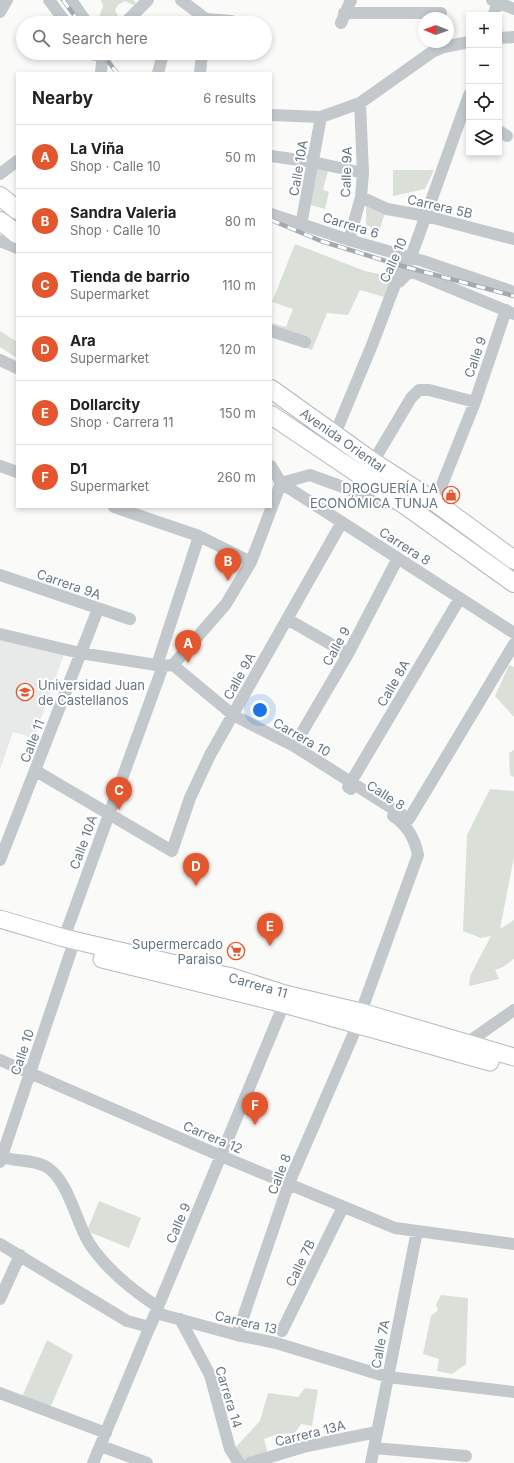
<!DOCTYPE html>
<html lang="en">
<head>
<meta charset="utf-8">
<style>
  :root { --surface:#fff; --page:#f2f2f2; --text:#222; --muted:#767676; --line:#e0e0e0; --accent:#e4572e }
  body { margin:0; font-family:Inter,sans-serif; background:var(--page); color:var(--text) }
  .controls { position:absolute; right:12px; top:12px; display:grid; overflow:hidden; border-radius:0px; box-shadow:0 2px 6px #0003 }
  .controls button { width:36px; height:36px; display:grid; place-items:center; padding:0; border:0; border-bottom:1px solid var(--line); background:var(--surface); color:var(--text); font:20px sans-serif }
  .compass { position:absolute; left:418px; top:12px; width:36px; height:36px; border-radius:50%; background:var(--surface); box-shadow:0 2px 6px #0003; rotate:271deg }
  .you { position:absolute; left:260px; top:710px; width:14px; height:14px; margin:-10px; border:3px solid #fff; border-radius:50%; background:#1a73e8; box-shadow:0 0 0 6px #1a73e833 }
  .badge { display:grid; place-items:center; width:26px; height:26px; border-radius:50%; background:var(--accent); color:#fff; font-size:13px; font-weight:700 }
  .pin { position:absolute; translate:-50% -33px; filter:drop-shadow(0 1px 2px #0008) }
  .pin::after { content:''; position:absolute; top:21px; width:14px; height:12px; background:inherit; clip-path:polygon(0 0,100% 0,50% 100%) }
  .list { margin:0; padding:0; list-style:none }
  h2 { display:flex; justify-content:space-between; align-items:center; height:52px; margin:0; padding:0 16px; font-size:17px }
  h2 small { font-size:13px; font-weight:400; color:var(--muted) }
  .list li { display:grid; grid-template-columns:26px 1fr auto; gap:12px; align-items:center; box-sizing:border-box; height:64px; padding:0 16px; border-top:1px solid var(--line) }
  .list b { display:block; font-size:15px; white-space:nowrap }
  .list p { margin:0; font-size:13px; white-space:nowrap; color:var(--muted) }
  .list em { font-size:13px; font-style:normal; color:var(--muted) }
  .icon { flex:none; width:22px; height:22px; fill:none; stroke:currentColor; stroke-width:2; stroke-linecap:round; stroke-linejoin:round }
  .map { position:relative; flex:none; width:514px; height:1463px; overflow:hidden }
  .search { position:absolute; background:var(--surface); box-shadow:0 2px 6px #0003; left:16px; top:16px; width:256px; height:44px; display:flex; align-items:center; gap:10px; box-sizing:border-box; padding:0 14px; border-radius:22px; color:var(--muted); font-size:15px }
  .panel { position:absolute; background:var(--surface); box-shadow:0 2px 6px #0003; left:16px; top:72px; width:256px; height:436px; border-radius:0px }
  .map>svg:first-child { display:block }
  .built { fill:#e8e9e9 }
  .green { fill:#dadfd7 }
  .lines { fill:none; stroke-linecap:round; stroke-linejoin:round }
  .secondary-casing { stroke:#b3babf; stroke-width:19 }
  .primary-casing { stroke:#b5babe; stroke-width:20 }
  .minor { stroke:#c3c8cc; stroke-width:12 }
  .secondary { stroke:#fff; stroke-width:17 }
  .primary { stroke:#fff; stroke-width:18 }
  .rail-casing { stroke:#a2aab0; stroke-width:4.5 }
  .rail { stroke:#fff; stroke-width:3; stroke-dasharray:9; stroke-linecap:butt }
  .labels { text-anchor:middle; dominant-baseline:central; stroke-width:4; stroke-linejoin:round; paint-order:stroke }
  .street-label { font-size:13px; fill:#657683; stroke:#fff }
  .poi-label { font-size:13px; fill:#657683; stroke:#fff; text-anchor:end }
</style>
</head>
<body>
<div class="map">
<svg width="514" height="1463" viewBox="0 0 514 1463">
  <rect width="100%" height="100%" fill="#fafaf8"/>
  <path class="built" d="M0,640L65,652L34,738L13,732L0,769Z"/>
  <path class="green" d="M101,0H133L136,3L134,5L125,1L118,5L115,10L119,18L114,23H97L103,6Z
    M314,163L329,167L323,190L329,192L325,209L304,203Z
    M393,170H434L425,189L393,196Z
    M366,201L387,209L379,230L366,225Z
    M295,244L365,271L393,277L384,297L360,290L348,315L327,313L312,350L271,336V323L286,327L293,309L272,302Z
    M0,331L17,342V358L0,347Z
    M509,665L514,667V717L495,696Z
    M514,750V777L510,775L509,753Z
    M490,789L514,791V857L500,929L514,920V959L503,967L495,970L499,979L469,986L470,976L491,936L481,938L463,931L467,835Z
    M99,1201L141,1218L129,1248L87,1231Z
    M441,1295L468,1298L466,1364L452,1374L437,1371L439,1359L423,1354L431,1316L438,1310L436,1304Z
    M47,1340L73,1355L50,1408L21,1399Z
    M305,1388L318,1390L312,1426L301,1424L295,1433L277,1434L264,1439L268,1454L243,1463L233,1450L260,1421L268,1393L298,1397Z"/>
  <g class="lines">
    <defs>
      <path id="secondary" d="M0,919L64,938L232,977L285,994L361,1012L514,1057
        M102,959L284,1004L490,1062"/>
      <path id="primary" d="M0,196L17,210
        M0,221L17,234
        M271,389L373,462L435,502L514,560
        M271,415L405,505L514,583"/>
    </defs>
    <use href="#secondary" class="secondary-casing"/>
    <use href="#primary" class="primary-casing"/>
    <path class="minor" d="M49,0L66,23
      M71,0L87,23
      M181,0L206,19
      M492,0L514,9
      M0,12L7,0
      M344,13H441
      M494,15L497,2
      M206,19L231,21
      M125,23L148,0
      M341,23L351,0
      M499,38L514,37
      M89,53L95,55L96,53
      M101,73L103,53
      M158,73L163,54
      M200,73L202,53
      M271,115L321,117L360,103L432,52L444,47L469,42
      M499,131L507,136
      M271,156L313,162L363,173
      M0,174L17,161
      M361,197L387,209L426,216L514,239
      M271,214L349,240L423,261L514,292
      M301,225L321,117
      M349,240L361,197L363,173L360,103
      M0,241L17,248
      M399,282L410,271L514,314
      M271,331L305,342
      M0,360L17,368
      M335,434L372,345L402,266L411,257L469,95
      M373,462L411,398L419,390H429L475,402
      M0,466L17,472
      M271,466L281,483L514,633
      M281,483L310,475L384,502L400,505
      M435,502L475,402L506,310
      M114,507L199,536L251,562
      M0,575L130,619
      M287,619L348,654
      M0,634L80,653L163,666L173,665L233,715L294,746L409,819L514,644
      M157,665L199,536
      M173,665L226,604L251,562L281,483
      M294,746L348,654L398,558
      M36,771L172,851L190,798L210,755L342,522
      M351,789L348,787L460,598
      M0,860L98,609
      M64,938L163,666
      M361,1012L418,855C415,839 407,825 393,816
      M467,1043L514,1010
      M0,1060L221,1156L395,1228L514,1244
      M0,1156C14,1162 31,1159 45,1166C68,1178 76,1222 89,1243C106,1269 132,1290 158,1307
      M0,1162L71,951
      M0,1244L127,1321L150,1327L156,1313L237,1335L276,1343L388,1377L514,1392
      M0,1299L20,1255
      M180,1319L210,1375L230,1449L239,1463
      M282,1331L343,1207
      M237,1335L289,1183L357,1026
      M0,1393L106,1433
      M101,1446L147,1463
      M374,1448L466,1456
      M93,1463L284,1004V996
      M250,1463L307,1446L377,1432
      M371,1463L417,1231"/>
    <use href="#secondary" class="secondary"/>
    <use href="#primary" class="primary"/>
    <defs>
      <path id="rail" d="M63,0L80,23
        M102,53L117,73
        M271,220L321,241L402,266L514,296"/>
    </defs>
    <use href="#rail" class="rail-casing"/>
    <use href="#rail" class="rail"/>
  </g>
  <defs>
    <symbol id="shop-ring" viewBox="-11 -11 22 22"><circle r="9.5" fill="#fff" stroke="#e4572e" stroke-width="1.5"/><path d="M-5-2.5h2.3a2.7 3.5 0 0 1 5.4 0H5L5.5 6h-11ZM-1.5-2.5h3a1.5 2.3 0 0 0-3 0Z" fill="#e4572e"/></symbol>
    <symbol id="university-ring" viewBox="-11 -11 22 22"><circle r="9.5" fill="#fff" stroke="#e4572e" stroke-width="1.5"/><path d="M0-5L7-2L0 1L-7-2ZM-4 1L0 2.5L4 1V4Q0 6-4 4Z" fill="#e4572e"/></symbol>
    <symbol id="supermarket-ring" viewBox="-11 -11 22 22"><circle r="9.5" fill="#fff" stroke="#e4572e" stroke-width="1.5"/><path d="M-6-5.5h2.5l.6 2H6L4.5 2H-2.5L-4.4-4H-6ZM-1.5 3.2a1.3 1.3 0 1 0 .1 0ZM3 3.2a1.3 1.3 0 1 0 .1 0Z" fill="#e4572e"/></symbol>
  </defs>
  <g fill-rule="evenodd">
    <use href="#shop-ring" x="441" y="485" width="20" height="20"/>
    <use href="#university-ring" x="15" y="682" width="20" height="20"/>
    <use href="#supermarket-ring" x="226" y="941" width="20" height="20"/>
  </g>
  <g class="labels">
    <g class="street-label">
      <text transform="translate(298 168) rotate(-80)">Calle 10A</text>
      <text transform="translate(346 172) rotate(-88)">Calle 9A</text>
      <text transform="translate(440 206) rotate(13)">Carrera 5B</text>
      <text transform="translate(351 225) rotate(17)">Carrera 6</text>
      <text transform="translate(393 260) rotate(-66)">Calle 10</text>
      <text transform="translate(475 357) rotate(-71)">Calle 9</text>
      <text transform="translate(343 440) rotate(35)">Avenida Oriental</text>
      <text transform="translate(405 546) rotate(33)">Carrera 8</text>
      <text transform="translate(69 584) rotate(19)">Carrera 9A</text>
      <text transform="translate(336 646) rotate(-61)">Calle 9</text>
      <text transform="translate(239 676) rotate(-61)">Calle 9A</text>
      <text transform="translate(393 683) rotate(-60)">Calle 8A</text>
      <text transform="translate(302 737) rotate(30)">Carrera 10</text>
      <text transform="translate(32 741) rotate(-69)">Calle 11</text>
      <text transform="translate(386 795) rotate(33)">Calle 8</text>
      <text transform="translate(83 842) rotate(-70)">Calle 10A</text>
      <text transform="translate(258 985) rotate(16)">Carrera 11</text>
      <text transform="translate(22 1052) rotate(-71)">Calle 10</text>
      <text transform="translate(213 1137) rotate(23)">Carrera 12</text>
      <text transform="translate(279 1174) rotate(-69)">Calle 8</text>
      <text transform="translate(178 1223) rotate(-67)">Calle 9</text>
      <text transform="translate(300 1263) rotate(-64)">Calle 7B</text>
      <text transform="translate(246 1322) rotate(13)">Carrera 13</text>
      <text transform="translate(380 1344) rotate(-79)">Calle 7A</text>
      <text transform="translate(229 1397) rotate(73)">Carrera 14</text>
      <text transform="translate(310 1433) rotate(-14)">Carrera 13A</text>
    </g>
    <g class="poi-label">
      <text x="438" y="488">DROGUERÍA LA<tspan x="438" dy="15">ECONÓMICA TUNJA</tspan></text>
      <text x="38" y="685" text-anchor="start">Universidad Juan<tspan x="38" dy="15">de Castellanos</tspan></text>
      <text x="223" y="944">Supermercado<tspan x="223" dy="15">Paraiso</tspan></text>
    </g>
  </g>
</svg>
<div class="controls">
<button>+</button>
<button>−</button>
<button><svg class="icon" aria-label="locate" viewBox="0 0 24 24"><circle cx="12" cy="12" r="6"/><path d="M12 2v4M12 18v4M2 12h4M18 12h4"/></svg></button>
<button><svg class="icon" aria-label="layers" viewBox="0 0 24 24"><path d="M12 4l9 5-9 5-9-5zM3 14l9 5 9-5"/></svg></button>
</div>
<svg class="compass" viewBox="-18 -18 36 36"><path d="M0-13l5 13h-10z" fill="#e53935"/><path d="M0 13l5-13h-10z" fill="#767676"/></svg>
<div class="you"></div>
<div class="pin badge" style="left:188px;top:663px">A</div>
<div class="pin badge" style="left:228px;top:581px">B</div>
<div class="pin badge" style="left:119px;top:810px">C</div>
<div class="pin badge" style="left:196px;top:886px">D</div>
<div class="pin badge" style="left:270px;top:946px">E</div>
<div class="pin badge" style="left:255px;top:1125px">F</div>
<div class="search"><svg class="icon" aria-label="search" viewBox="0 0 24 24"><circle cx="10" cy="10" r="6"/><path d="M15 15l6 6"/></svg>Search here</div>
<section class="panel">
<h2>Nearby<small>6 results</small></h2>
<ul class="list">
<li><span class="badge">A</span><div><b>La Viña</b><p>Shop · Calle 10</p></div><em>50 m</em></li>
<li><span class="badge">B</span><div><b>Sandra Valeria</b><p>Shop · Calle 10</p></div><em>80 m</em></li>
<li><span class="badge">C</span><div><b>Tienda de barrio</b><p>Supermarket</p></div><em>110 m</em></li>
<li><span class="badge">D</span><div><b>Ara</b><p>Supermarket</p></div><em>120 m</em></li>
<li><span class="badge">E</span><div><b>Dollarcity</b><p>Shop · Carrera 11</p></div><em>150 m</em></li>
<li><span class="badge">F</span><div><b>D1</b><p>Supermarket</p></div><em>260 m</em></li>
</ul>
</section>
</div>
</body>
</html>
